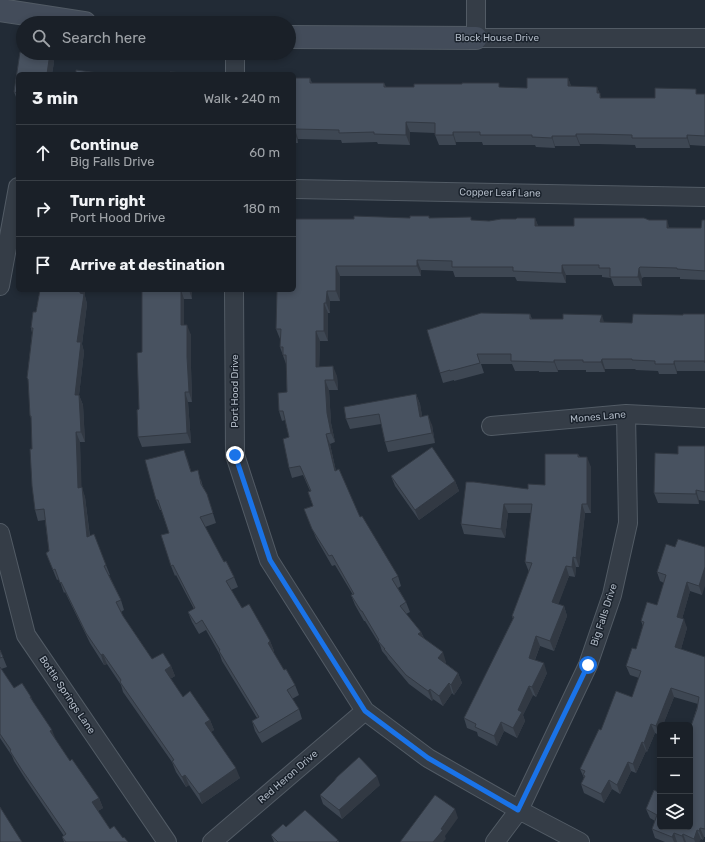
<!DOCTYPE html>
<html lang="en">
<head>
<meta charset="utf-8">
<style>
  :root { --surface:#1a2028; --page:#272d34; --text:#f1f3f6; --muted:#9fa3a8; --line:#383e45 }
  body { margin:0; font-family:Rubik,sans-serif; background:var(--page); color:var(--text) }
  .controls { position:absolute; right:12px; bottom:12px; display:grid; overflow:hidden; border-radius:6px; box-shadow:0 2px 6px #0003 }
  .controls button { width:36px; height:36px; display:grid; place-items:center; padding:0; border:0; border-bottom:1px solid var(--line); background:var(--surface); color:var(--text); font:20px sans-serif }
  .stop { position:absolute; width:12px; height:12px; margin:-9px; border:3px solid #1a73e8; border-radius:50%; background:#fff }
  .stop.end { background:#1a73e8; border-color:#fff; box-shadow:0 1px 4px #0008 }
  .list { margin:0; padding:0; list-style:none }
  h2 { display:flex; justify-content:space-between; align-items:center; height:52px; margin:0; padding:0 16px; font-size:17px }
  h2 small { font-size:13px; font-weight:400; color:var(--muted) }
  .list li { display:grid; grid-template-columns:26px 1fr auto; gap:12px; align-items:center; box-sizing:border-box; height:56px; padding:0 16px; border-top:1px solid var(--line) }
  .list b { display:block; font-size:15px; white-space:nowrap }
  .list p { margin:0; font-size:13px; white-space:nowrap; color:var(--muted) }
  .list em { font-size:13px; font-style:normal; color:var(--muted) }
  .icon { flex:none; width:22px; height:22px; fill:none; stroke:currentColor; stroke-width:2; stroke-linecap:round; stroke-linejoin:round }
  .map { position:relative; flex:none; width:705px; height:842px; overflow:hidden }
  .search { position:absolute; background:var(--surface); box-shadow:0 2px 6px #0003; left:16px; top:16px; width:280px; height:44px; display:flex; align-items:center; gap:10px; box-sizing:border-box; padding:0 14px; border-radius:22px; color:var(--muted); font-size:15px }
  .panel { position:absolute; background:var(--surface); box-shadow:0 2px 6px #0003; left:16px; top:72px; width:280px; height:220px; border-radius:6px }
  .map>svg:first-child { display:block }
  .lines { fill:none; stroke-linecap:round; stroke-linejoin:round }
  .street-casing { stroke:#525b65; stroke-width:20 }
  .secondary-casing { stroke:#525b65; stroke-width:24 }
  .street { stroke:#353d47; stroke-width:18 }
  .secondary { stroke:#434c5a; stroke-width:22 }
  .wall { fill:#3e4753 }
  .shaded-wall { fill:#323943 }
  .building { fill:#485260; stroke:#323943 }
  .route { stroke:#1a73e8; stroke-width:5 }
  .labels { text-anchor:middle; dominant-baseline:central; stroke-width:3; stroke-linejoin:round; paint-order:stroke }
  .street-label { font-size:10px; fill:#afb8c4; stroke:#1a222c }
</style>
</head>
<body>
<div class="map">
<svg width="705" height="842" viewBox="0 0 705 842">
  <rect width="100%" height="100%" fill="#222b36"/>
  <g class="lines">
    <defs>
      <path id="street" d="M476,0V38H705
        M235,74V53
        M294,189L705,197
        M0,286L18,187
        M234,290L235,455L269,560L365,711L428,758L519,810L580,842
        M491,426L626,414L705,418
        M0,533L26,635L167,842
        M212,842L365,711
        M495,842L519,810L588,665L612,595L628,523L626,414"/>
      <path id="secondary" d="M0,10L85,23
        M289,37L476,38"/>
    </defs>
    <use href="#street" class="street-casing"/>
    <use href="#secondary" class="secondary-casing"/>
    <use href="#street" class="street"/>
    <use href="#secondary" class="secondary"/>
  </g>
  <path class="wall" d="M20,52L23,53V52V53H51L54,62L52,74H18V102L14,92Z
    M294,78H310L312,83H384L386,87L527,88L568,78L571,86L597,87L601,98H655L698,94H705V146L690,145V148H636L635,145L597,144H580V146H555V148L536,147L535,145H483L482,142H456V145H439L435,135V133L410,132V145L378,144L377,142L342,143L341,140L298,139V143H294Z
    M430,218L489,221L535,218L538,226L701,228L705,220V280L680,279V277H644L642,278V286H614L611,278L602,277V275H566V283L517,281L515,277H455L453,271L421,270V276H340V301H330V313H328V341H320L319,367L337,376L338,390H329L331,423L335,442L330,444L336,471L360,517L398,576L401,586L398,588L406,602L410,612L406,614L421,632L424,638L446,662L445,663L458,673L462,683L454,695L452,693L443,706L433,699L432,701L409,684L388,659L387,657L382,651L380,645L365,621H364L355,605L351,595H353L335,565L332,566L316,538L304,509L313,506L308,492L310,491L303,475L292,478L289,468V437L285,420L282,421L279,411L287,392L286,364L280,347V339L276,329L354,219Z
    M40,290H85V296L87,304L82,344L84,352L79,395L83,405L85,442H80L81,487L85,497L90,536L106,565L110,575H109L121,600L124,610L121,612L123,616L152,659L171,666L175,676L170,679L183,697L210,720L214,730L211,732L240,778L202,804L189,785L186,787L176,772L172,762L123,692L121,685L107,664L104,665L90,643L65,592L64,593L59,579L57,580L46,553L49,551L45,520L38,521L35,510L31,418L30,416L29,382L27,378L32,333L31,328L36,312Z
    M142,290H192V299H184V325L191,335V367L192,402H188L191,443L142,447L138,437L139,409L142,352Z
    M530,314L532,319L632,323L683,315L705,314V371H677V374H659L658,371L636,370L635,369H605V372H586V370H558V372H539V371H515L512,364H481L484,373L454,381V380L443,383L440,373Z
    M416,394L420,404L422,416L432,425L435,443L388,452L385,442L381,424L350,429L346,419Z
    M705,446V501L699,500V504L658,503L654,493L678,454Z
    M184,450L191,472L201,480L203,487L207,494L210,504L216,523L205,527L224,562L234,577L238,587L231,590L242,608L270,641L274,651L273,652L284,670L295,685L299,695L292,699L299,709L302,719L262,743L255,731L252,721L257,718L222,661L220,655L206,630L199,634L192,622L188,612L194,609L176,575L175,576L171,566L169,533L161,510H160L156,500Z
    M578,454L580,457L591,467V513H585L579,567H576L575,577L569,576L558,604L564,606L567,616L554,651L540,646L535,660L547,673L536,697L533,695L523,715L525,721L517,738L504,731L497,746L478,736L477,732L467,728L464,718L513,619L512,616L529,572L525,562L531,513H508L505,538L464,534L461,524L528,489L545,485Z
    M391,476L455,481L459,491L419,520L395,486Z
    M675,547H705L702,595L690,591L682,619L687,628L681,649L705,657V837H704L703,840L701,839L699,842H665L655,838L652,829L655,821L650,818L646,809L654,790L660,827L691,731L690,729L698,704L674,697L659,735L655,733L647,752L646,751L636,773L631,771L620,794L612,789L604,803L584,793L581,784L584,778L580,769L601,730L632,697L639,678L630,675L626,666L636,649L643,626L641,621L657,605L664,583L660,581L657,572Z
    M0,650L7,667L1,669L14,688L31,697L33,702L55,740L70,761L99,798L103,808L98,811L110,829L128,842H64L62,837L64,836L26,780L14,761L12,756L0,738Z
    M380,785L342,819L323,804L320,795Z
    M286,827L338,840L339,842H274L271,835Z"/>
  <path class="shaded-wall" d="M50,53L54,62L52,74H47Z
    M568,78L572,88L568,86Z
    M597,87L603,103L597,93Z
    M406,122L410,132V145L406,135Z
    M295,129L298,139V143L295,133Z
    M453,132L456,142V145L453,135Z
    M576,134L580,144V146L576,136Z
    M687,135L690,145V148L687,138Z
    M552,136L555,146V148L552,138Z
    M535,218L539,228L535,226Z
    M667,220L670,230L667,228Z
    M417,260L421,270V276L417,266Z
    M562,265L566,275V283L562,273Z
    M336,266L340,276V301L336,291Z
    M639,268L642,278V286L638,277Z
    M80,290H85V296L87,304L82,344L84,352L79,395L83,405L85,442L81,432L75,395L77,342Z
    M181,290L184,299V335L181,325Z
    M189,290H192V299Z
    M327,291L330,301V313L326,303Z
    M324,303L328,313V341L324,331Z
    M602,315L605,325L600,322Z
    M187,325L191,335V367L192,402L189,392L187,357Z
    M316,331L320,341L319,377L316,367Z
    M602,359L605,369V372L601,362Z
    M554,360L558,370V372L554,362Z
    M674,361L677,371V374L674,364Z
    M333,366L337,376L338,390L334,380Z
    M325,380L329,390L331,423L335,442L331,433L327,413Z
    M185,392L188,402L191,443L187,433Z
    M416,394L420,404L424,427L420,417Z
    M428,415L432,425L435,443L432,433Z
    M76,432L80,442L82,498L78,488Z
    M326,434L330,444L338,481L335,471Z
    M184,450L188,460L194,482L191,472Z
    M587,457L591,467V513L587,504Z
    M455,481L459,491L419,520L415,510Z
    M82,487L85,497L91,547L87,537Z
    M696,490L699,500V504L696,494Z
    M504,504L508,513L505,538L501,529Z
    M582,504L585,513L579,567L576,558Z
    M573,557L576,567L575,577L572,567Z
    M566,566L569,576L556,611L552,602Z
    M705,567V586L702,595L699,586Z
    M687,582L690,591L680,626L677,617Z
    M564,606L567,616L554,651L550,641Z
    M684,619L687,628L679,656L675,647Z
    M421,632L425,641L418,634Z
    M536,636L540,646L532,667L529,658Z
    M270,641L274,651L272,653L268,643Z
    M443,652L446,662L441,668L438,658Z
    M103,654L107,664L104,665L101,655Z
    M544,663L547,673L536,697L532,687Z
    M171,666L175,676L168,680L165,670Z
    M458,673L462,683L454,695L451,685Z
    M449,683L452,693L443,706L439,696Z
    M529,686L533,695L523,715L525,721L517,738L513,728L518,710Z
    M671,688L674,697L663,725H660V732L659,735L656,726Z
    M430,689L433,699L432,701L428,691Z
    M210,720L214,730L209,733L205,723Z
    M501,722L504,731L497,746L494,736Z
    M651,724L655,733L647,752L644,743Z
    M52,730L56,740L50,731Z
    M642,742L646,751L636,773L633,764Z
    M628,762L631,771L620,794L617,785Z
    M236,768L240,778L202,804L199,794Z
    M185,775L189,785L186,787L182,777Z
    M377,776L380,785L342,819L339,810Z
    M609,780L612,789L604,803L601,794Z
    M99,798L103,808L96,812L92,802Z
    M455,809L458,818L445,836L446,839L443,842H433L441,829Z
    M700,828L704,837L703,840L699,831Z
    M697,830L701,839L699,842H695L694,839Z
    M674,833L677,842H674L672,837Z
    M683,834L686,842H684L682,836Z"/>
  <path class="building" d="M20,52L23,53V52V53H50L47,74H18V93L14,92Z
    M76,70L105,74H76Z
    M170,72L183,73V74H170Z
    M294,78H310V83H384V87H414V84H462V83H499V87L527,88V78H568V86L597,87V93H600V98H655V88L696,89V94H705V136L687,135V138H632V135L593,134H576V136H552V138L532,137V135H480V132H453V135H435V123L406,122V135L374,134V132L339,133V130L295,129V133H294Z
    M354,216L410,218V216H429V218L471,217V220L489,221L501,219H516L517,218H535V226H574V218H644L649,220H667V228H701L702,220H705V271L677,269V268L640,267L639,268L638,277H610V268H599V265H562V273L513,271V267H452V261L417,260V266H336V291H327L326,303H324V331H316V367L333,366L334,380H325L327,413L331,433L326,434L335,471L339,469L360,517L362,516L398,576L392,579L406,602L400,606L421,632L418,634L443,652L438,658L458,673L451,685L449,683L439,696L430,689L428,691L406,675L384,649H385L378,641L379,640L362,611H361L351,595L354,594L332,555L329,556L312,529L304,509L313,506L308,492L311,491L300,466L289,468L283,439L289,437L283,411H279L278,393L287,392L286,355H283V347H280L281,329H276L277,290H294V219H354Z
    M40,290H80V293L84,294L77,342H81L75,395H79L81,432H76L78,488L82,487L87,537L94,534L106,565L104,566L121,600L116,602L123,616L152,659L163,653L171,666L165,670L183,697L190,691L210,720L205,723L236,768L199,794L185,775L182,777L172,761L174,760L120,682L121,680L103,654L101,655L86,633L61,582L60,583L55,569L53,570L46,553L49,551L44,509L35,510L32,486L30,449H32L31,416H30L28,379L27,378L33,328H31L33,312H36Z
    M142,290H181V325H187V357L189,392H185L187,433L138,437L137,410L139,409L137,353L142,352Z
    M481,313L530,314V319H563V314L602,315L600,322L632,323L633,314L683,315V314H705V363V361H674V364H655V361L632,360V359H602L601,362H583V360H554V362L511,361V354H477L480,363L450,371V370L440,373L427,330Z
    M416,394L420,417L428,415L432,433L385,442L379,414L346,419L344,407Z
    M678,446H705V492L696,490V494L654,493L655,453L678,454Z
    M432,447L455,481L415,510L391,476Z
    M184,450L191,472L198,470L201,484L207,494L213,513L200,517L224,562L226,561L234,577L226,581L242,608L249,604L270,641L268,643L284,670L286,669L295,685L287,690L299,709L259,733L252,721L259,717L219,651L220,650L202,620L196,624L188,612L195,608L173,565L171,566L161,535L169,533L158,500H156L145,460Z
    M545,454H578V457H587V504H582L576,558L573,557L572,567L566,566L552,602L564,606L550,641L536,636L529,658L544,663L532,687L529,686L518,710L522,712L513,728L501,722L494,736L475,727L476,724L464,718L514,617L512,616L532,563L525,562L532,504H504L501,529L461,524L466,482H474L528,489V484L545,485Z
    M678,539L705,547V567L699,586L687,582L677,617L684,619L675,647L705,657V829L700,828L699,831L697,830L694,839L683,834L682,836L674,833L672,837L652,829L657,815L646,809L654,790L660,793V827H690V733L691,729H690L697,709L699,697L671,688L656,726L651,724L644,743L642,742L633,764L628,762L617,785L609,780L601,794L581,784L585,776L583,775L585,771L580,769L599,729L601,730L616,691L632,697L641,671L626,666L632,648L636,649L644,622L641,621L647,602L657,605L666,575L657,572L666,544L675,547Z
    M0,650L3,657L0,658Z
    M0,667L14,688L22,683L31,697H30L52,730L50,731L70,761L72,759L99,798L92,802L110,829L114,826L123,838L124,837L128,842H66L62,837L66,834L22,770L10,751L11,750L0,734Z
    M359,757L377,776L339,810L320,795L334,781L337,777Z
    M435,795L455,809L441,829L443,830L433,842H400Z
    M0,807L22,842H0Z
    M305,810L338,840L336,842H278L271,835L283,824L286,827Z"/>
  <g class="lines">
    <path class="route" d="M235,455L270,560L365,711L428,758L518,810L588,665"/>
  </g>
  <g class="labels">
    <g class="street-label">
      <text x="497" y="38">Block House Drive</text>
      <text transform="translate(500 193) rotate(1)">Copper Leaf Lane</text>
      <text transform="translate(235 391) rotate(-90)">Port Hood Drive</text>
      <text transform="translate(598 417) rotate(-5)">Mones Lane</text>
      <text transform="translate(604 615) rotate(-72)">Big Falls Drive</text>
      <text transform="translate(67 695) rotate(56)">Bottle Springs Lane</text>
      <text transform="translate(288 777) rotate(-41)">Red Heron Drive</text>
    </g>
  </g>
</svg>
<div class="controls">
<button>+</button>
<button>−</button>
<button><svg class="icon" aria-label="layers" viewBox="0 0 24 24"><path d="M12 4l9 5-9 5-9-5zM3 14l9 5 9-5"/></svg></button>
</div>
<div class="stop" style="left:588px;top:665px"></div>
<div class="stop end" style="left:235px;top:455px"></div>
<div class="search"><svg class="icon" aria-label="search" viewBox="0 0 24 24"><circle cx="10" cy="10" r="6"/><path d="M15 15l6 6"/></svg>Search here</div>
<section class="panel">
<h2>3 min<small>Walk · 240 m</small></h2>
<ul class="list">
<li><svg class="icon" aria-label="ahead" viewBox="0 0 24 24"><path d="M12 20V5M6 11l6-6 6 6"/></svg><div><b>Continue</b><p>Big Falls Drive</p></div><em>60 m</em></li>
<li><svg class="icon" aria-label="right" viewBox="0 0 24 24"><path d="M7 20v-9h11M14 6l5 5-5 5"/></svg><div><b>Turn right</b><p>Port Hood Drive</p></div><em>180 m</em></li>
<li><svg class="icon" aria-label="arrive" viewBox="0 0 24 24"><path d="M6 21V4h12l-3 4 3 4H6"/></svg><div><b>Arrive at destination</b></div></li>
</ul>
</section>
</div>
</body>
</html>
